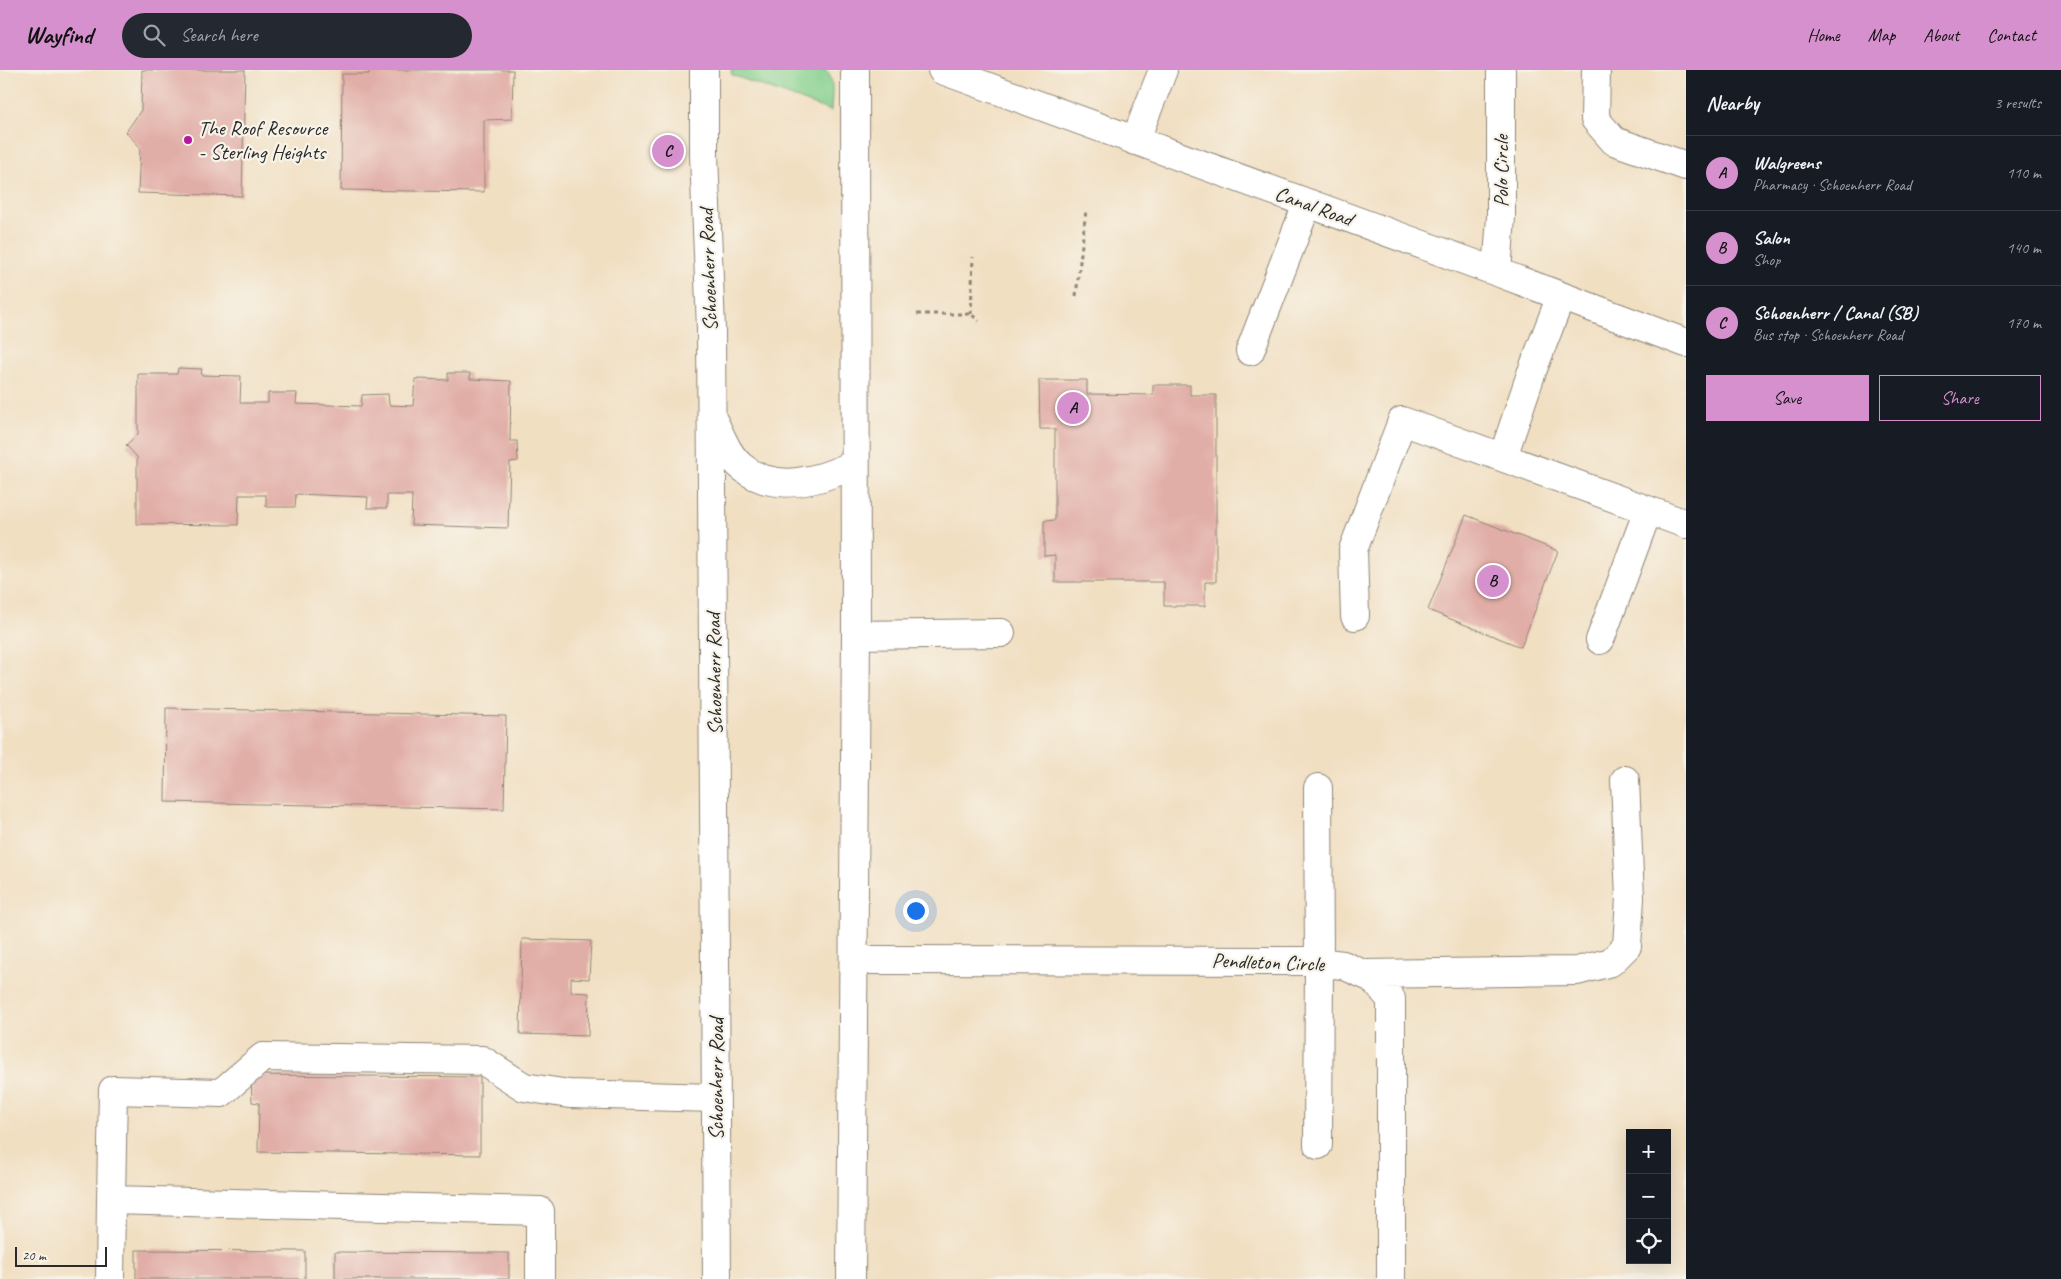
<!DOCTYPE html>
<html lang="en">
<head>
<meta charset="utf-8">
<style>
  :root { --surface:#171b24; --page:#242831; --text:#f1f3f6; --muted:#9ea1a6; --line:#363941; --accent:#d690ce }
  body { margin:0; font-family:Caveat,sans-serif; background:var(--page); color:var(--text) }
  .controls { position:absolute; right:15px; bottom:15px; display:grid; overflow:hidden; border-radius:0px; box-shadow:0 5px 20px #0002 }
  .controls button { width:45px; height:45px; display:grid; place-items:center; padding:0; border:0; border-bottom:1px solid var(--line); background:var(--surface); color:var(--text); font:25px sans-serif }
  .scale { position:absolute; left:15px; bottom:12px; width:92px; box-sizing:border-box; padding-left:5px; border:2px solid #2b2b2b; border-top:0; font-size:14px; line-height:18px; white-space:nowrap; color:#2b2b2b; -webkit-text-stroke:4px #f7f3e8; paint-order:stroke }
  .you { position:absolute; left:915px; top:840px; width:18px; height:18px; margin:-12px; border:4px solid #fff; border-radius:50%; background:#1a73e8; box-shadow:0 0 0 8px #1a73e833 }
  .badge { display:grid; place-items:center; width:32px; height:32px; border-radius:50%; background:var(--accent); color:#111; font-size:16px; font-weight:700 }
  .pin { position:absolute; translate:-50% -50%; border:2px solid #fff; box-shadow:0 1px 5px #0006 }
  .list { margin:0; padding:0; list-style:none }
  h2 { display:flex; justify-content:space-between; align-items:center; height:65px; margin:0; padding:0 20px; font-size:21px }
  h2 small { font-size:16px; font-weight:400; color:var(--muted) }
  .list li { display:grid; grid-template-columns:32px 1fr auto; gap:15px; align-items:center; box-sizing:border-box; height:75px; padding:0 20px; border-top:1px solid var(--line) }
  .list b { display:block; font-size:19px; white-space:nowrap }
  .list p { margin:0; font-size:16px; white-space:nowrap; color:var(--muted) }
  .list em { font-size:16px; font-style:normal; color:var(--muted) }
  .actions { display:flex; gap:10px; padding:15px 20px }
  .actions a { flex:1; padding:11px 0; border:1px solid var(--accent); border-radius:0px; text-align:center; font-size:18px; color:var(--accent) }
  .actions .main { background:var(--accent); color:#111 }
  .icon { flex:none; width:28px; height:28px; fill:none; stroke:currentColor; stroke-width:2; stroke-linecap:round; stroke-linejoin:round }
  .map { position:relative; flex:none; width:1686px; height:1209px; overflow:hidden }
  header { display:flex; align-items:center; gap:30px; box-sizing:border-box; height:70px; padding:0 25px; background:var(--accent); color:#111 }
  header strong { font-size:24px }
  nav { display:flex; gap:28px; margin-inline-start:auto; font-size:18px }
  .search { width:350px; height:45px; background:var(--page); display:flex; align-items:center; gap:12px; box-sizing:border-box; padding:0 18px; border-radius:28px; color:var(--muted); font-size:19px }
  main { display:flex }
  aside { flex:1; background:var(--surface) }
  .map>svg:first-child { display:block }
  .green { fill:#85d08e; stroke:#587e5c }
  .building { fill:#e1aea7 }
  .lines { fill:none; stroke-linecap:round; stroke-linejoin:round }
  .minor-casing { stroke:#8e8576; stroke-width:30 }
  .major-casing { stroke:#8e8576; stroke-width:30 }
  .path { stroke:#8e8576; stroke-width:3; stroke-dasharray:4 4; stroke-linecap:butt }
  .minor { stroke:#fff; stroke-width:28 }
  .major { stroke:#fff; stroke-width:28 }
  .poi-dot { fill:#b5179e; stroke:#f7f3e8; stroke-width:2 }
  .labels { text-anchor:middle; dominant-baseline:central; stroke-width:4.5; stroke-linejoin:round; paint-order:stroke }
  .poi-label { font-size:21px; fill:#2b2b2b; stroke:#f7f3e8; text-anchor:start }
  .street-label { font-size:21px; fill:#2b2b2b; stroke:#f7f3e8 }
</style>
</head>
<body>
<header>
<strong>Wayfind</strong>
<div class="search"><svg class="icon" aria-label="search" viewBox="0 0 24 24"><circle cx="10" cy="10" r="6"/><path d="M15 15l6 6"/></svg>Search here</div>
<nav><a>Home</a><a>Map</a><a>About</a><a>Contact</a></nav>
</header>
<main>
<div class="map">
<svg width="1686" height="1209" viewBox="0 0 1686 1209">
  <rect width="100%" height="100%" fill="#f7f3e8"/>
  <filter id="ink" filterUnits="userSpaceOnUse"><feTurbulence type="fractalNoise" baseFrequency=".02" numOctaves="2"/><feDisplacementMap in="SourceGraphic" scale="10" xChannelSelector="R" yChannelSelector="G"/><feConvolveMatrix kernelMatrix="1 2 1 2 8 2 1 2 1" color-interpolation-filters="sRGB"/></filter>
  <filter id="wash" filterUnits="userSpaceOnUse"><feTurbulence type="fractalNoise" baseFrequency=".0096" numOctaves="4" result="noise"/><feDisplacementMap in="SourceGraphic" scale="20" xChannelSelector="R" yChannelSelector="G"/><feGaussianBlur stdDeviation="1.12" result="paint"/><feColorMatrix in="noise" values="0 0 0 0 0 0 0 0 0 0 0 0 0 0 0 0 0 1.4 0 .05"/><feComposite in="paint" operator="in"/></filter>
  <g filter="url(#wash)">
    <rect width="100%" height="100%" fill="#f1dfc2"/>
    <path class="green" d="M731,0H825C836,7 831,29 831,41L732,5Z"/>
    <g id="blocks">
      <path class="building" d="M142,0H245L242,126L138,123L140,77L126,62L141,40Z
        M369,0H513L512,49L484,50V122L341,120L342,4H369Z
        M178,298L202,299L201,305L241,306L240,333H268V323H297L296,334L361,336L362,325L388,324L389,335L413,336L415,309L448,310V303H470V309L511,311L510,371H517L518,391L510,392L508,458L411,455L412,425H387V438H367L368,427L296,424L295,437H266V425H239L238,455L137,454V387L126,375L138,364V304H177Z
        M1039,310H1087V324L1153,325V315H1190V325H1216V512H1205V536H1164V512H1055V485L1044,486V451L1055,450V359H1040Z
        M1466,445L1558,481L1521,577L1428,540Z
        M166,638L506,646L504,739L165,732Z
        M522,869L591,871L589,909L571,908V922L589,923L588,966L520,964Z
        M251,1005L480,1007V1085L258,1082L259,1033L252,1032Z
        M136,1180L305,1181V1209H136Z
        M335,1182L509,1183V1209H335Z"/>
    </g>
  </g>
  <g filter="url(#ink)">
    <use href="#blocks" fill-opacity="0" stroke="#8e8576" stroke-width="1"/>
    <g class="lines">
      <defs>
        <path id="minor" d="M942,0L1497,202L1686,273
          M1596,0L1595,49L1614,71L1686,96
          M1135,71L1163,0
          M1497,202L1501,147V0
          M1250,281L1307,134
          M1503,387L1531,304L1561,226
          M1355,546L1353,480L1402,351L1686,454
          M856,565L1001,563
          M1600,570L1648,440
          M1318,718L1319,892L1318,1075
          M854,890L1309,891L1343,895L1372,908L1391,929V1209
          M1364,904L1577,901L1611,892L1627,876L1630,828L1625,710
          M111,1130L113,1020L221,1023L263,987L482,990L524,1017L569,1024L715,1028
          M110,1209L111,1130L540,1141V1209"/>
        <path id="major" d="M704,0V85L711,259L717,1209
          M714,352C722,368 728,386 742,397C775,425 821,410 855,394
          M851,1209L856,565L855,0"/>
      </defs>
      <use href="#minor" class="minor-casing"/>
      <use href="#major" class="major-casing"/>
      <path class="path" d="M1076,226L1086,140
        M917,244H971L979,251
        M971,244L973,187"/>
      <use href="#minor" class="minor"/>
      <use href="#major" class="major"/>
    </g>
  </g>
  <circle class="poi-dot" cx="188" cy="70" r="5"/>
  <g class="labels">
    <g class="poi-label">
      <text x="198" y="58">The Roof Resource<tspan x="198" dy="24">- Sterling Heights</tspan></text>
    </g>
    <g class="street-label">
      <text transform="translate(1501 101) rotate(-90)">Polo Circle</text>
      <text transform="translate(1314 136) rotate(20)">Canal Road</text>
      <text transform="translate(708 200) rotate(-92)">Schoenherr Road</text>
      <text transform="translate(714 604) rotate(-91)">Schoenherr Road</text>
      <text transform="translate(1268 892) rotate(2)">Pendleton Circle</text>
      <text transform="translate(716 1009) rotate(-90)">Schoenherr Road</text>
    </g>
  </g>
</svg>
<div class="controls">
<button>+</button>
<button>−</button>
<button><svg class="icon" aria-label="locate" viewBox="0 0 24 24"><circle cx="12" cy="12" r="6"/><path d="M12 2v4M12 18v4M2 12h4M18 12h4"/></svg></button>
</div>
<div class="scale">20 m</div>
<div class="you"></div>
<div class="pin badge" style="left:1073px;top:338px">A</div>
<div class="pin badge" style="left:1493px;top:511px">B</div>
<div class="pin badge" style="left:668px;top:81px">C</div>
</div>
<aside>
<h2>Nearby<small>3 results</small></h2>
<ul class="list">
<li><span class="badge">A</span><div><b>Walgreens</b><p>Pharmacy · Schoenherr Road</p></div><em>110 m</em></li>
<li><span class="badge">B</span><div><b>Salon</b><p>Shop</p></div><em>140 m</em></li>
<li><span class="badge">C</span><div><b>Schoenherr / Canal (SB)</b><p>Bus stop · Schoenherr Road</p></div><em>170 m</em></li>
</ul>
<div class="actions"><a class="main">Save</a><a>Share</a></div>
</aside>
</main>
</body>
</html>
